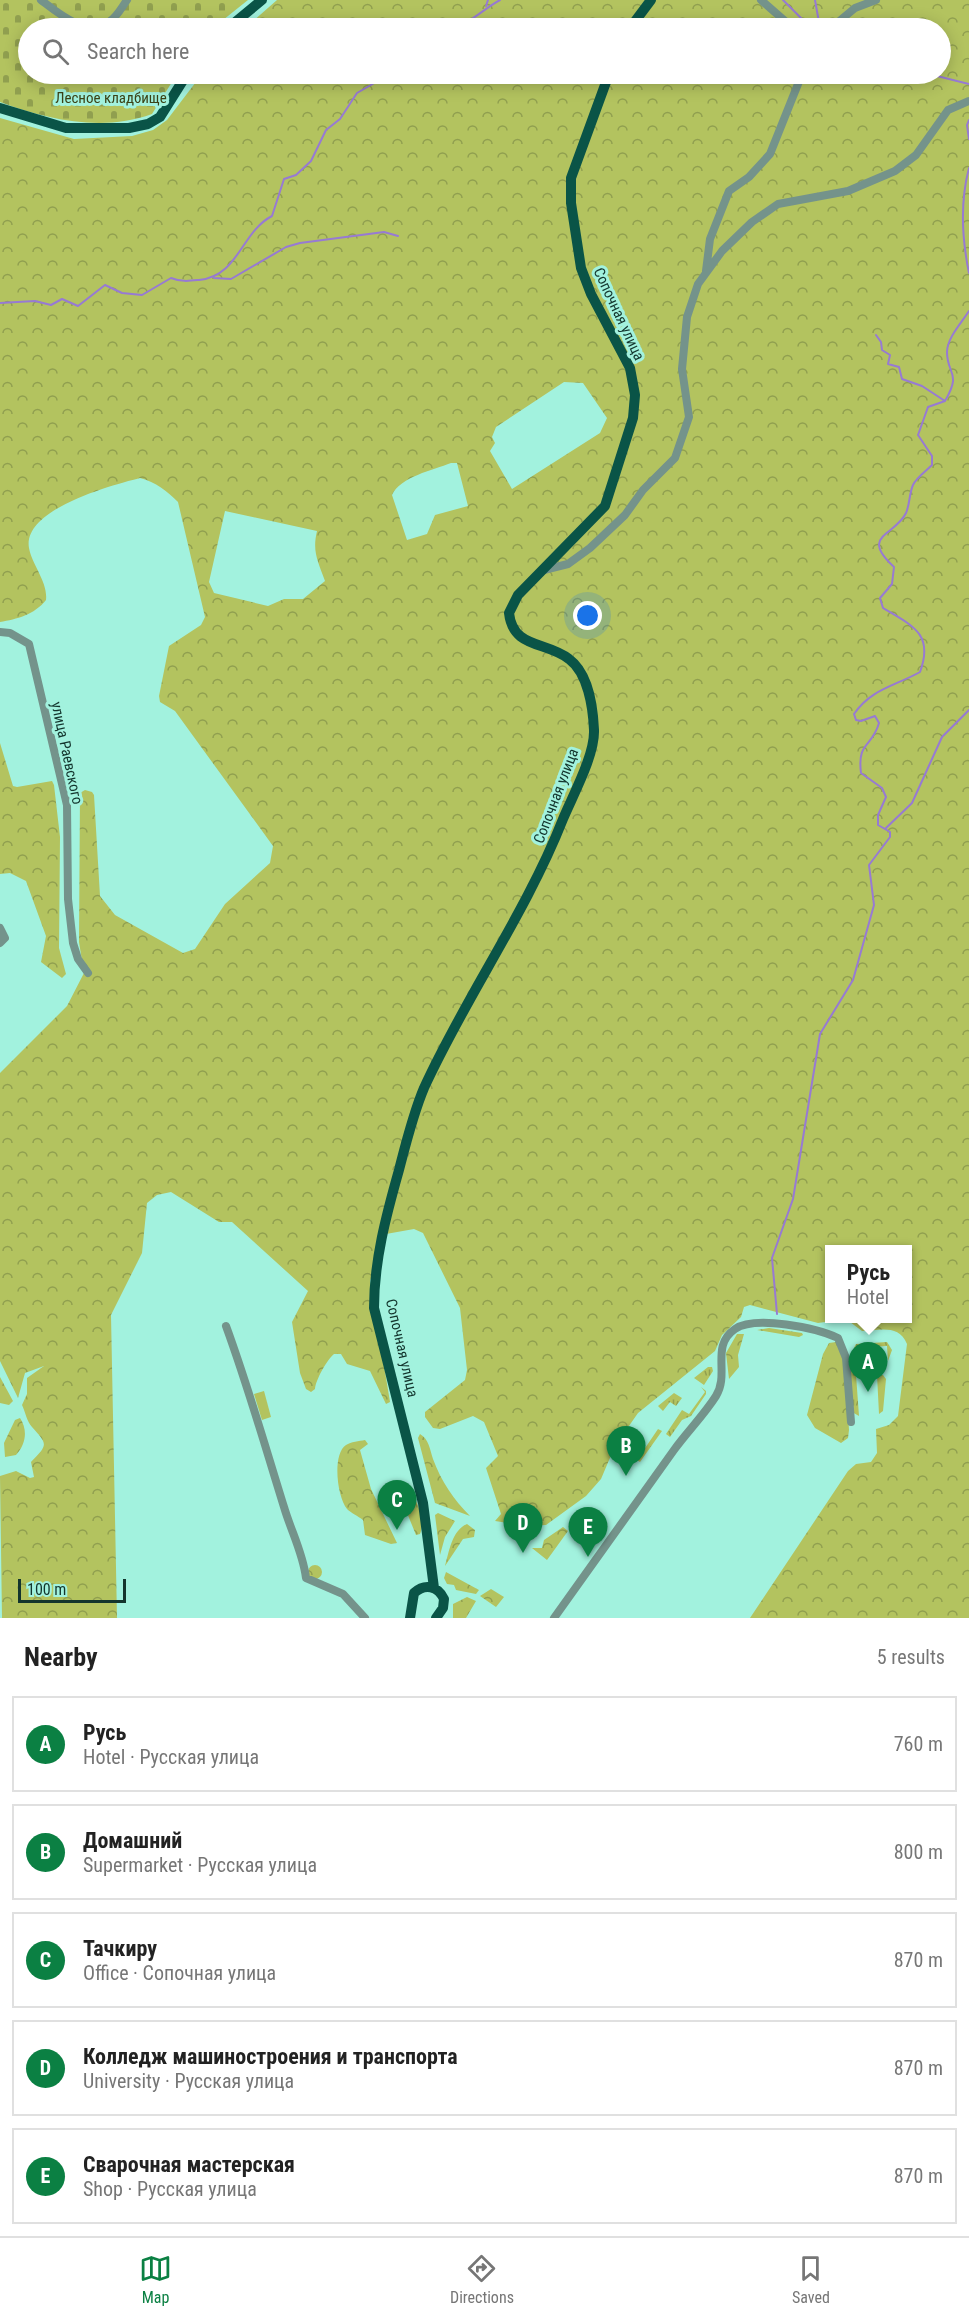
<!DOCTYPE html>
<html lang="en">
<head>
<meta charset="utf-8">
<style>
  :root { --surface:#fff; --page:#f6f6f6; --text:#222; --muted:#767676; --line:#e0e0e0; --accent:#0b8043 }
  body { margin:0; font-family:"Roboto Condensed",sans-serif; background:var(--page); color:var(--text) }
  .scale { position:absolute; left:18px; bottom:15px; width:108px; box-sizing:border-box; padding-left:6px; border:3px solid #13352d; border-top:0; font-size:16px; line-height:21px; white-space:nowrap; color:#13352d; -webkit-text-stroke:4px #a2f2de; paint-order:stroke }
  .you { position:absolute; left:588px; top:616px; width:21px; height:21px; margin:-15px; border:4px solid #fff; border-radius:50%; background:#1a73e8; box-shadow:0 0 0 9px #1a73e833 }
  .badge { display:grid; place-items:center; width:39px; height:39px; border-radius:50%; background:var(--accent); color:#fff; font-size:20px; font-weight:700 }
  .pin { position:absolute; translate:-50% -50px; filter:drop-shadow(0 2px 3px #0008) }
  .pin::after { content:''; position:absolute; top:32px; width:21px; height:18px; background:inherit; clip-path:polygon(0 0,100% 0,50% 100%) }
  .popup { position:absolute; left:825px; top:1245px; width:87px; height:78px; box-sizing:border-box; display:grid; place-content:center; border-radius:0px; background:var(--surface); filter:drop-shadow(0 2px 4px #0005); font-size:20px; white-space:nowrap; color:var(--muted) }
  .popup b { font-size:22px; color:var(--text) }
  .popup::after { content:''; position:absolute; left:50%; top:100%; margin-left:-12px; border:12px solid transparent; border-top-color:var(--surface) }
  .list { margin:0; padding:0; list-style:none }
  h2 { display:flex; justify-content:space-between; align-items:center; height:78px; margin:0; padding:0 24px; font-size:26px }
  h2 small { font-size:20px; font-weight:400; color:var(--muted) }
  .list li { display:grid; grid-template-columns:39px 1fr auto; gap:18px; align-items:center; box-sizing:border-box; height:96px; margin:0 12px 12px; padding:0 12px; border:2px solid var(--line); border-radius:0px }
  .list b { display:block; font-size:22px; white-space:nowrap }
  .list p { margin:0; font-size:20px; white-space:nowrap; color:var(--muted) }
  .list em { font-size:20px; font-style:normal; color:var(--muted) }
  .icon { flex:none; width:33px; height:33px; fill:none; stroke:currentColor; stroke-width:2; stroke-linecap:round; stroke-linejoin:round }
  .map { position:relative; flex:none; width:969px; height:1618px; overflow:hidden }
  .search { position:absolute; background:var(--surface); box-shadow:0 3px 15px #0003; left:18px; right:18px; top:18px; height:66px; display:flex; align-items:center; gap:15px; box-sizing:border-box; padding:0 21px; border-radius:33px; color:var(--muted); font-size:22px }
  .sheet { height:618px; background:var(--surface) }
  nav { display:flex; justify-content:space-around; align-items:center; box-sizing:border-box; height:84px; border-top:2px solid var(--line); background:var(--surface); font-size:16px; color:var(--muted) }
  nav a { display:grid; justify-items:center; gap:3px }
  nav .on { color:var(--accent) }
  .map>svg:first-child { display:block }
  .grass { fill:url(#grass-tufts) }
  .forest { fill:url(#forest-crowns); fill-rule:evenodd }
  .cemetery { fill:url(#cemetery-stones) }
  .pitch { fill:#b3c35f }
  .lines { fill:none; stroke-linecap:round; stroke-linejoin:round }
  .stream { stroke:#977ad3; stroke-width:2 }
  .minor { stroke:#74938b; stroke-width:8 }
  .major { stroke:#0a5447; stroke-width:10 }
  .labels { text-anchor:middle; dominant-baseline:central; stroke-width:6; stroke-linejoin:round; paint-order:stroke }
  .park-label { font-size:15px; fill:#3b4216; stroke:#a2f2de }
  .street-label { font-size:15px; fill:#13352d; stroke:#a2f2de }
</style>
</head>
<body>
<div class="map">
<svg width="969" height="1618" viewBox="0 0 969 1618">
  <defs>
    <pattern id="grass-tufts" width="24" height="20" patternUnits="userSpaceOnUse" patternTransform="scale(1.5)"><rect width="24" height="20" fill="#b3c35f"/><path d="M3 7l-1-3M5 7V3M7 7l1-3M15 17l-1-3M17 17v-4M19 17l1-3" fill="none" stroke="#909f4f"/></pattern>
    <pattern id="forest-crowns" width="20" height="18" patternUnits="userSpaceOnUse" patternTransform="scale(1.5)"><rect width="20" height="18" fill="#b3c35f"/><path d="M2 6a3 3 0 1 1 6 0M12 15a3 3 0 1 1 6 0" fill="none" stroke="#909f4f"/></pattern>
    <pattern id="cemetery-stones" width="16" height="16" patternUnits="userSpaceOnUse" patternTransform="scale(1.5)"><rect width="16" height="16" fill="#b3c35f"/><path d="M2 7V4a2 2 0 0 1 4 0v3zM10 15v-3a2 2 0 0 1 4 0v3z" fill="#909f4f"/></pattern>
  </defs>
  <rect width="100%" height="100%" fill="#a2f2de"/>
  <path class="grass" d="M887,1342L892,1350L888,1361L887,1346L854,1348L856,1344Z
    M855,1361L859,1416L852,1412L849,1367Z
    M708,1367H712L713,1371L704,1385L694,1378Z
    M877,1375H883L886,1379L883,1411L879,1414Z
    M701,1387L706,1391V1394L691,1416L682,1420L670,1437L666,1434L682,1410L689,1414L705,1392Z
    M674,1393L682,1398L676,1406L670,1402L663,1411L658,1406Z
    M658,1429L662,1431L640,1462L637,1460Z"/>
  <path class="forest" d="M277,0H969V1618H750L848,1471L856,1464L871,1462L877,1453L876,1429L889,1425L898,1416L907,1344C899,1324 880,1330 862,1331L846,1319L818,1323L750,1305L744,1307L741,1317L722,1335L715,1351L638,1413L615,1446L601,1479L586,1496L546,1525L527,1526L495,1521L501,1514L486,1468L498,1456L484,1422L473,1416L440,1429L433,1428L425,1417V1412L465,1380L467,1370L460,1308L423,1233L414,1229L386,1234L370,1281L390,1402L386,1404L370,1371L347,1364L341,1354H334C327,1360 316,1379 315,1389L311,1392L306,1389L300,1373L292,1322L308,1291L232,1222H219L171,1192L157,1195L147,1203L142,1253L111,1315L117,1618H2L0,1476L16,1471L30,1478L34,1477L31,1462C49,1444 47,1444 32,1427C27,1422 25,1411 22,1405L27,1394V1378L44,1366L25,1373L18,1398L0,1361V1073L67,1006L84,973L79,942L80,793L85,790L92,792L94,795L100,896L115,915L183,953L195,949L225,904L270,863L273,846L175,711L160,702L159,696L169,646L201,625L205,617L178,502C167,491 156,482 140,478C113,485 22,509 29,548C32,565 48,582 46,600C34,615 17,619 0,622V118L74,139L132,136L153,130L167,120L202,74H940V28H245ZM564,382L583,383L607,418L600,433L512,489L490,451L495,443L492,437L496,427ZM451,463H457L468,506L435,515L427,534L407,540L392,495C400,477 433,470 451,463ZM225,511L317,531C312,552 318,561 325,581L303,599H284L268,606L214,593L209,582ZM829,1250H907V1318H829Z
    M0,743L13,786L17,787L52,781L54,785L60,837L59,948L66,974L62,978L41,962L46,936L26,881L10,873L0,874Z
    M769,1328L802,1333L803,1335L799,1337L757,1330Z
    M737,1334H744L738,1355L739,1367L729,1379L726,1353Z
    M836,1342L845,1360L849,1430L848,1438L841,1443L815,1428L807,1415L823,1354L829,1343Z
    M0,1377L13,1401L9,1405L0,1403Z
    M20,1418C28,1430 26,1444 16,1455L5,1457L4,1443L15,1420Z
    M420,1434C429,1439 430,1450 433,1459C441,1481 454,1500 470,1516L435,1503L418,1438Z
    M365,1440L368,1444L360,1450L371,1489L397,1543L391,1544L365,1535L363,1520C358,1516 351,1513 347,1509C337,1497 332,1454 346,1445C351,1442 359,1441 365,1440Z
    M409,1500L416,1501C420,1509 424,1525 420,1534L416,1535L403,1503Z
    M438,1513L455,1521L445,1537L440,1555L435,1515Z
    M467,1524L475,1530L474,1537L463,1539L445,1566C449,1552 452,1530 467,1524Z
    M563,1527L568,1531L547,1560L532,1548H542L544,1540Z
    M308 1572a7 7 0 1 1 14 0a7 7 0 1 1-14 0Z
    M446,1572L479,1590L476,1594L456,1590L454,1585L447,1584L444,1578Z
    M491,1589L504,1597L496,1607L480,1596Z
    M467,1597L476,1601L466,1618H453V1604Z"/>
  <path class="cemetery" d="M0,0H248L213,28H28V74H177L152,114C103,132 48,120 0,102Z"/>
  <path class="pitch" d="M264,1391L271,1417L262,1420L254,1394Z"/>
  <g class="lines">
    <path class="stream" d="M783,0L811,28
      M815,0L820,28
      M486,6L488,0
      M452,28C470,24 483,9 500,0
      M929,74L969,84
      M969,120L967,125L969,139
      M969,168C960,202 962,239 969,273
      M214,278L231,279L286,247L300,243L384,232L398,236
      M0,303L35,301L51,305L62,299L78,306L105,285L122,293L142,295L171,278C181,282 189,281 199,280C239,276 241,232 272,216L284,179L296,175L311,161L326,130L340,119L357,93L390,74
      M876,335L881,342L882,350L890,355L888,364L899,367L902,379L922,386L945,401
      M885,829L878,825V815L886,797L882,788L861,773C857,741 872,748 879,723L875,716L861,721L856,720L854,714C871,689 895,686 920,672C934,634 913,626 883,608L880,598L892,584L894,567C859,535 895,536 906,513C910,504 909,494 913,485C916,478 926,471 932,465V456L918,435L928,407L945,401C962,372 947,375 947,352C947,338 962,322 969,311
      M777,1314L772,1258L793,1199L820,1034L853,980L874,905L869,865L890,837V832L885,829L912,803L942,737L969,710"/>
    <path class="minor" d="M41,0C58,13 87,38 109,22C117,17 122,7 127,0
      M761,0L793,28
      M831,28L855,8L876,0
      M706,271L710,239L729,191L749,177L770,154L802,74
      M544,570L568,564L590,548L625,515L643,490L675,458L689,417L682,369L687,317L698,284L722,251L752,222L778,204L848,191L895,171L916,155L948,110L969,101
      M0,632L10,633L29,644L67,805L68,899L73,943L78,959L88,973
      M0,928L5,938L0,943
      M226,1326C248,1386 265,1446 284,1507C291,1531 303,1553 306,1578L343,1594L365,1618
      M554,1618C594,1562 634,1506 674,1450C687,1432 704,1415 716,1396C730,1374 710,1346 735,1329C755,1315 817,1328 838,1338L846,1358L851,1422"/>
    <path class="major" d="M228,28L262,0
      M630,28L651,0
      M0,108L66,128H129L148,124L160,117L187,74
      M434,1588L423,1503L374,1308C374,1261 386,1216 399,1170C406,1143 413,1114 424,1088C466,996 526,913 563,819C573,795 595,755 594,730C593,707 588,673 569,659C546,641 513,649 509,613L518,595L605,506L633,418L635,395L630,368L591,294L581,268L571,203V178L609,74
      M410,1618L414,1593C425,1583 438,1586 444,1599L443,1608L436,1618"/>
  </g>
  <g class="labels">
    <g class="park-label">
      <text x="111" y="98">Лесное кладбище</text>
    </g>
    <g class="street-label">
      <text transform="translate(619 314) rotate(65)">Сопочная улица</text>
      <text transform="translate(67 753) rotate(78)">улица Раевского</text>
      <text transform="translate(556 796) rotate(-69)">Сопочная улица</text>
      <text transform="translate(402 1348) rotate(77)">Сопочная улица</text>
    </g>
  </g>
</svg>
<div class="scale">100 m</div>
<div class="you"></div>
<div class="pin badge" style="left:868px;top:1392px">A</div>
<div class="popup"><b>Русь</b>Hotel</div>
<div class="pin badge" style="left:626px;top:1476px">B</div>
<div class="pin badge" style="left:397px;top:1530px">C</div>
<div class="pin badge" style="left:523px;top:1553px">D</div>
<div class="pin badge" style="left:588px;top:1557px">E</div>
<div class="search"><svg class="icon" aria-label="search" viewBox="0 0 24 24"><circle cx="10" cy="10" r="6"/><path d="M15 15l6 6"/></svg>Search here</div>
</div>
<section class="sheet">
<h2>Nearby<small>5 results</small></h2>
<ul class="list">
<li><span class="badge">A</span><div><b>Русь</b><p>Hotel · Русская улица</p></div><em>760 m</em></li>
<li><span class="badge">B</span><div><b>Домашний</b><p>Supermarket · Русская улица</p></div><em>800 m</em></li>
<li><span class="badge">C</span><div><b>Тачкиру</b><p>Office · Сопочная улица</p></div><em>870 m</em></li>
<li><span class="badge">D</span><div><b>Колледж машиностроения и транспорта</b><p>University · Русская улица</p></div><em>870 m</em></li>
<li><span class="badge">E</span><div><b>Сварочная мастерская</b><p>Shop · Русская улица</p></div><em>870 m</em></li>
</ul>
</section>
<nav>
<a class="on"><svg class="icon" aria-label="map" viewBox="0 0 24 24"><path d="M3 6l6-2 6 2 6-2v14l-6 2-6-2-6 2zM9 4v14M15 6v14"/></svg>Map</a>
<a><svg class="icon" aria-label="directions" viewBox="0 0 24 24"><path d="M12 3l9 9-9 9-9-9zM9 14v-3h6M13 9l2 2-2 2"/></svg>Directions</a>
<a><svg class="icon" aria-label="saved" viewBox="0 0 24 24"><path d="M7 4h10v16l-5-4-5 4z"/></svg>Saved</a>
</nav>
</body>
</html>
